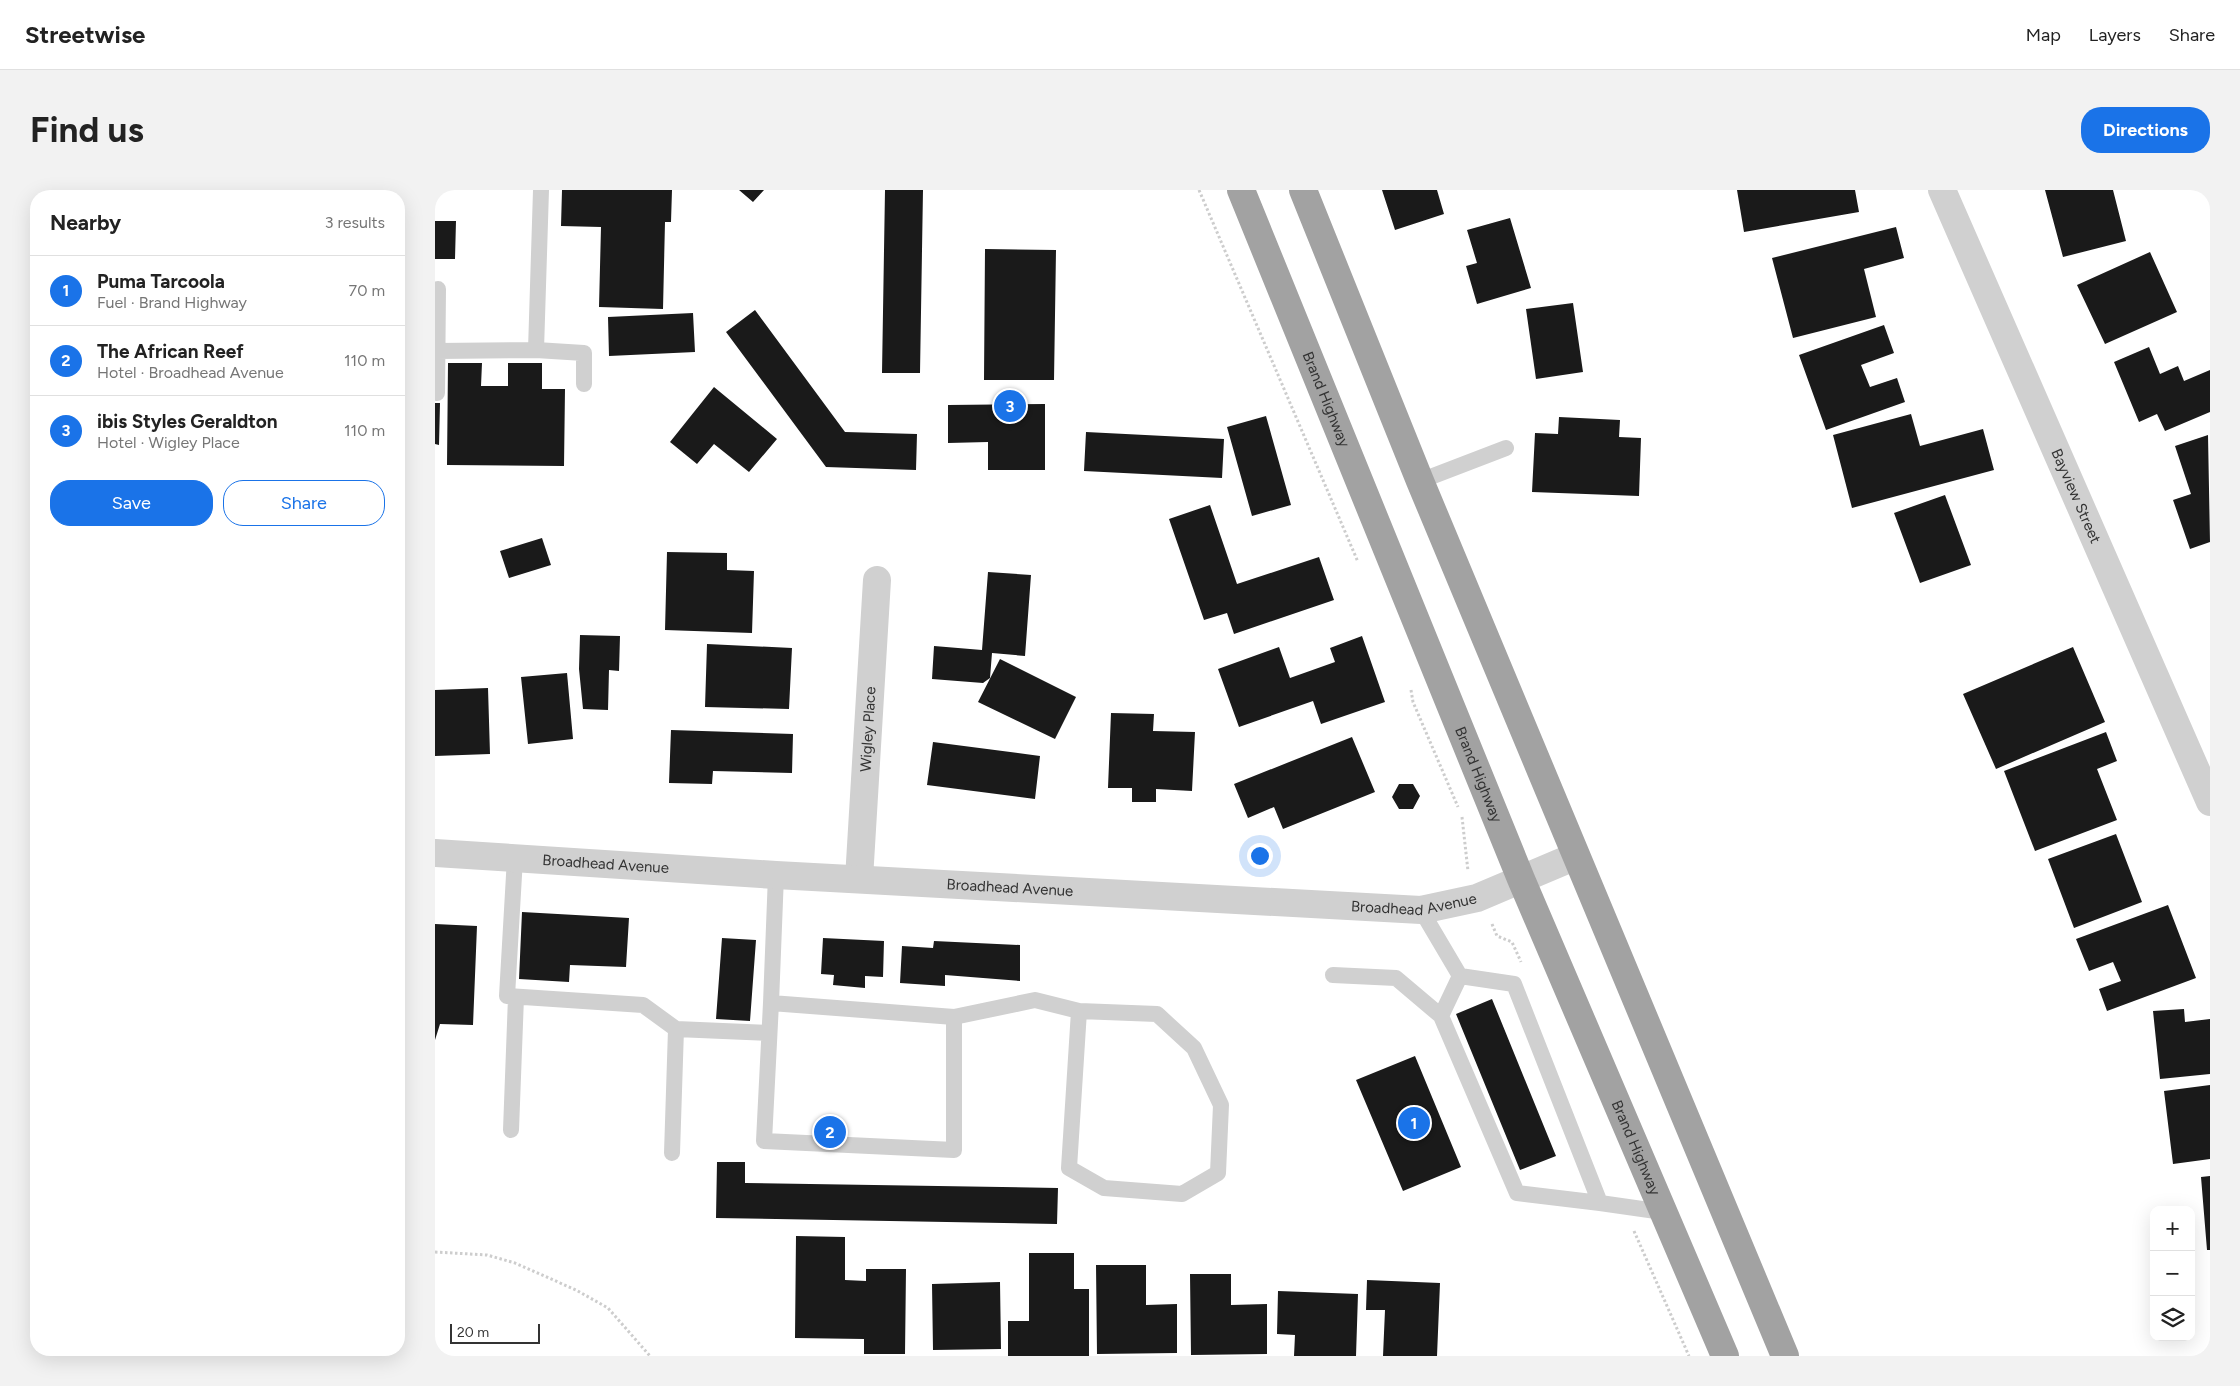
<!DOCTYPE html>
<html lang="en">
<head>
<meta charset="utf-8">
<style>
  :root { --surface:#fff; --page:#f2f2f2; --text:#222; --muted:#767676; --line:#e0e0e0; --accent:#1a73e8 }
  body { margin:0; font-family:Figtree,sans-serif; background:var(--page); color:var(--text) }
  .controls { position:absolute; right:15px; bottom:15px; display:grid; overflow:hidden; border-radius:10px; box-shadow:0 5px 20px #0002 }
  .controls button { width:45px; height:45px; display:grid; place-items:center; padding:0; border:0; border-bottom:1px solid var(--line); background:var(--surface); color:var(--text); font:25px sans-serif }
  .scale { position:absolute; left:15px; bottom:12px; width:90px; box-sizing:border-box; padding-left:5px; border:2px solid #333; border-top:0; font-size:14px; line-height:18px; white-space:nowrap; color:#333; -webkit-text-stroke:4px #fff; paint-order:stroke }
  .you { position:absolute; left:824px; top:665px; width:18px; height:18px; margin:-12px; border:4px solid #fff; border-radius:50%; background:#1a73e8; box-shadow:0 0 0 8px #1a73e833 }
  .badge { display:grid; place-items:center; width:32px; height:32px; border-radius:50%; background:var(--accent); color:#fff; font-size:16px; font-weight:700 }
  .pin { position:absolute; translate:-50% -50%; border:2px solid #fff; box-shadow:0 1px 5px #0006 }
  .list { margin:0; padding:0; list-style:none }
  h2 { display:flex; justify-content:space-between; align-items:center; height:65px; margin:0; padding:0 20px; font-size:21px }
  h2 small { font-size:16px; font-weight:400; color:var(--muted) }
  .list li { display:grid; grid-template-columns:32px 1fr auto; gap:15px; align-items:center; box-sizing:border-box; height:70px; padding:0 20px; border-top:1px solid var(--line) }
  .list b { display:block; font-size:19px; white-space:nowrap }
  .list p { margin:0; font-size:16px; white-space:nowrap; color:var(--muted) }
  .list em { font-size:16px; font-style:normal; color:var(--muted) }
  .actions { display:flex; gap:10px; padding:15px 20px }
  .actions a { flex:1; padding:11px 0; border:1px solid var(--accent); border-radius:20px; text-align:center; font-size:18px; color:var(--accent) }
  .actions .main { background:var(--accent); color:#fff }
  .icon { flex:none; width:28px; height:28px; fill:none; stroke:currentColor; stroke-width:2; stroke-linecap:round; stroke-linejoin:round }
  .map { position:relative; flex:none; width:1775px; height:1166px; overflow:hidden; border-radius:20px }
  header { display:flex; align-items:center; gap:30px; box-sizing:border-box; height:70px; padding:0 25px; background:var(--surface); border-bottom:1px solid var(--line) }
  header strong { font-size:24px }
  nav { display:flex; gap:28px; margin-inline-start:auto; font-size:18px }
  .intro { display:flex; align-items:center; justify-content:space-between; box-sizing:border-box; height:120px; padding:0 30px }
  h1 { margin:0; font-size:35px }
  .button { padding:12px 22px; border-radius:20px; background:var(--accent); color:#fff; font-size:18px; font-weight:700 }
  main { display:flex; gap:30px; padding:0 30px }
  aside { flex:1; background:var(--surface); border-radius:20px; box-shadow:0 5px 20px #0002 }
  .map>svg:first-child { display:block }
  .building { fill:#1a1a1a }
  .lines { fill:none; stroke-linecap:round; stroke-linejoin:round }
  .path { stroke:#cdcdcd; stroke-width:3; stroke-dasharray:2.5 2.5; stroke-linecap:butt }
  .service { stroke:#d0d0d0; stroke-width:16 }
  .minor { stroke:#d0d0d0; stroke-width:28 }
  .tertiary { stroke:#d0d0d0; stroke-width:28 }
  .trunk { stroke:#a2a2a2; stroke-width:28 }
  .labels { text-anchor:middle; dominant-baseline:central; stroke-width:5; stroke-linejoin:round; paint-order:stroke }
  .street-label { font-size:15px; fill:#333; stroke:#fff }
</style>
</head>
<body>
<header>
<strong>Streetwise</strong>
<nav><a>Map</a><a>Layers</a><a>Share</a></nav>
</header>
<div class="intro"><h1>Find us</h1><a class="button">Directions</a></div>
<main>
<aside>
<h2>Nearby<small>3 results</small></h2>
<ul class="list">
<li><span class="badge">1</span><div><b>Puma Tarcoola</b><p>Fuel · Brand Highway</p></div><em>70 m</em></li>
<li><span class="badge">2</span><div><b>The African Reef</b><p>Hotel · Broadhead Avenue</p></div><em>110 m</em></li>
<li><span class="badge">3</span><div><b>ibis Styles Geraldton</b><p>Hotel · Wigley Place</p></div><em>110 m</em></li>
</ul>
<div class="actions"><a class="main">Save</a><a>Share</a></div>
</aside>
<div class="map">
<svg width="1775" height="1166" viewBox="0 0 1775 1166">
  <rect width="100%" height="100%" fill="#fff"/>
  <path class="building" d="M127,0H237L236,32H230L228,119L164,117L166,37L126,36Z
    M304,0H329L318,12Z
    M450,0H488L485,183H447Z
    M947,0H1002L1009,24L960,40Z
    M1302,0H1420L1424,22L1309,42Z
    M1610,0H1678L1691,51L1628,67Z
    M1075,28L1096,98L1042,114L1031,76L1042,73L1032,40Z
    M0,31H21L20,69H0Z
    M1461,37L1469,68L1429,79L1441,127L1358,148L1337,68Z
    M550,59L621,60L619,190H549Z
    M1715,62L1742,122L1670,154L1642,95Z
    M1138,113L1148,182L1101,189L1091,119Z
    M320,120L410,242L482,244L481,280L391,277L291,142Z
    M258,123L260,162L174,166L173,127Z
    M1449,135L1459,163L1426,175L1435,197L1462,188L1470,212L1391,240L1364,165Z
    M1714,157L1725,184L1743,176L1749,191L1775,180V222L1730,241L1722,224L1704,232L1679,172Z
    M13,173H47L46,196H73V173H107V199H130L129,276L12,275Z
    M279,197L342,249L314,282L279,254L262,274L235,252Z
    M0,213H5L4,255L0,254Z
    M610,214V280H553V252L513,253V215Z
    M1476,224L1485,256L1548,239L1559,280L1417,318L1398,245Z
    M831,226L856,315L817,326L792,237Z
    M1124,227L1185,230L1184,247L1206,248L1204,306L1097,302L1100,243L1123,244Z
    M651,242L789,249L787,288L649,281Z
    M1773,245L1775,352L1755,359L1738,310L1756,304L1740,256Z
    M1510,305L1536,375L1485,393L1459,323Z
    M775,315L802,394L884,367L899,410L799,444L792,423L769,430L734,329Z
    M107,348L116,375L74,388L65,361Z
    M232,362L292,363V380L319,381L317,443L230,440Z
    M553,382L596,385L590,466L557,463L555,488L548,493L497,489L499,456L547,460Z
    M145,445L185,446L184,481L174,480L173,520L148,519L144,479Z
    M927,446L950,512L886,534L878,511L804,537L783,479L844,457L855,488L900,472L895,458Z
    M272,454L357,458L354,519L270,517Z
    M1638,457L1670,532L1561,579L1528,504Z
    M565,469L641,507L620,549L543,512Z
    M132,483L138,549L93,554L86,487Z
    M53,498L55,564L0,566V500Z
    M676,523L719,524L718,541L760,542L757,601L721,599V612H697V598H673Z
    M236,540L358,544L357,583L278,581L277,594L234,593Z
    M1671,542L1682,571L1662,579L1682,630L1600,661L1569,581Z
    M917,547L940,602L848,639L839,617L813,628L799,594Z
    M498,552L605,566L600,609L492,595Z
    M964,594H978L985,606L978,619H964L957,607Z
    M1681,644L1707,712L1639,738L1613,669Z
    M1733,715L1761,788L1672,821L1664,799L1686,791L1678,772L1654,781L1641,749Z
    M87,722L194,728L191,777L135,775L134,792L84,789Z
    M0,734L42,736L38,835L5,834L0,850Z
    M287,748L321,750L315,831L281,829Z
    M388,748L449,751L448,787L430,786V798L398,795L399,785L386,784Z
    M499,751L585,755V791L510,785V796L465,793L467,756L498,758Z
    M1057,809L1121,966L1085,980L1021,824Z
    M1749,819L1750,832L1775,829V884L1725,889L1718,821Z
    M980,866L1026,977L968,1001L921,890Z
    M1775,895V969L1738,974L1729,901Z
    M282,972H310V993L623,998L622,1034L281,1028Z
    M1775,986V1060H1772L1766,987Z
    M361,1046L410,1047V1090L431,1091V1079H471L470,1164H429V1149L360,1148Z
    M594,1063H639V1099H654V1166H573V1131H594Z
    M661,1075H711V1115L742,1114V1163L662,1164Z
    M755,1084H796V1115L832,1114V1164L756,1165Z
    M932,1090L1005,1093L1002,1166H948L950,1120H931Z
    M565,1092L566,1159L498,1160L497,1094Z
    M843,1101L923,1104L921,1166H859L860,1145L842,1144Z"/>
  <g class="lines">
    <path class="path" d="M764,0L923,372
      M976,500L978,512L1023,617
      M1027,627L1033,681
      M1057,734L1062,746L1077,752L1086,772
      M1199,1041L1254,1166
      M0,1062L52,1065L80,1073L141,1100L173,1118L215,1166"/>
    <path class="service" d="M101,160L106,0
      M2,161L101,160L149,163V194
      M2,203L3,99
      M985,291L1071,258
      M80,668L72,806L208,815L241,839L334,843
      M986,720L1025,786
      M898,785L961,788L1006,826
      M1025,786L1079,794L1165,1013L1228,1022
      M1025,786L1006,826L1082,1003L1165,1013
      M336,813L329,951L519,960V827L336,813L341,685
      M519,827L600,810L644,821L722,824L759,858L786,915L783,983L747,1004L669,998L634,978L644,821
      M76,940L81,807
      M237,963L241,839"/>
    <g class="minor">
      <path id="s1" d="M1507,0L1775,612"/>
      <path id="s2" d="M424,689L442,390"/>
    </g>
    <path class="tertiary" id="s3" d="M0,663L341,685L986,720L1042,708L1141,666"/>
    <g class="trunk">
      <path id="s4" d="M806,0L1086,689L1290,1166"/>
      <path d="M868,0L985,291L1350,1166"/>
    </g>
  </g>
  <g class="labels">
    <g class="street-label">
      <text stroke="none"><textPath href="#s4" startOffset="226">Brand Highway</textPath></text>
      <text stroke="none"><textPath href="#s1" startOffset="334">Bayview Street</textPath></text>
      <text stroke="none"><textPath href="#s2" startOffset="150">Wigley Place</textPath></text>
      <text stroke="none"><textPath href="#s4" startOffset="631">Brand Highway</textPath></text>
      <text stroke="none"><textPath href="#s3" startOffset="171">Broadhead Avenue</textPath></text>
      <text stroke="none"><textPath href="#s3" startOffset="576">Broadhead Avenue</textPath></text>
      <text stroke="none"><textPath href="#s3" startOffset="981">Broadhead Avenue</textPath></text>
      <text stroke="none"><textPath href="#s4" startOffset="1036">Brand Highway</textPath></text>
    </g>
  </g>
</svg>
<div class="controls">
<button>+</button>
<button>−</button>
<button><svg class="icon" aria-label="layers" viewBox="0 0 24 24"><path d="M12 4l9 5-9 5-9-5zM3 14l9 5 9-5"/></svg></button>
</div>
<div class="scale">20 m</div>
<div class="you"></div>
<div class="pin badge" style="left:979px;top:933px">1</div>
<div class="pin badge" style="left:395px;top:942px">2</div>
<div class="pin badge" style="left:575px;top:216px">3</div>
</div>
</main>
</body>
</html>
